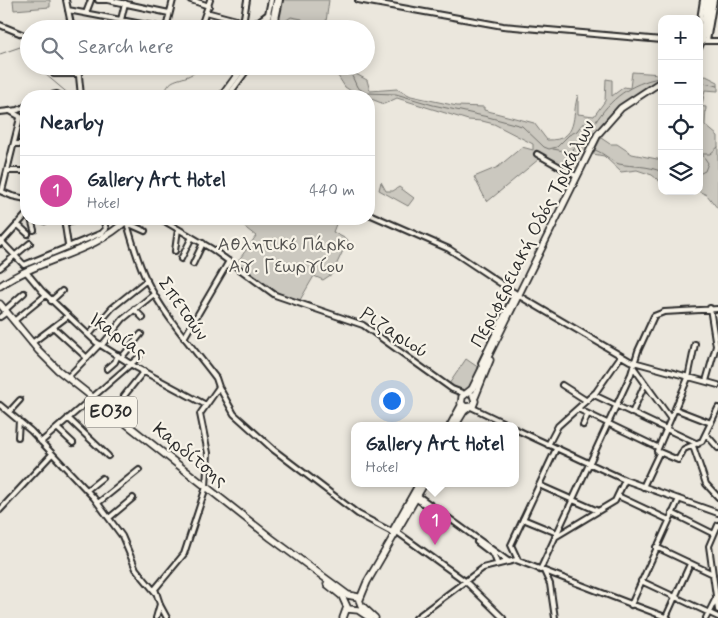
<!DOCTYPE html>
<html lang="en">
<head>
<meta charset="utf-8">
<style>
  :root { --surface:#fff; --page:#f2f2f3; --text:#1f2937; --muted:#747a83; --line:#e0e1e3; --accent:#1f6fb2 }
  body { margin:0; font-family:Mynerve,sans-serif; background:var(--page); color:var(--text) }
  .controls { position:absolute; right:15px; top:15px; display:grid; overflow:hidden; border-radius:10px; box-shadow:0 2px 12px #0003 }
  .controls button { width:45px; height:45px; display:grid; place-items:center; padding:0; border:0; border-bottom:1px solid var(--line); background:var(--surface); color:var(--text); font:25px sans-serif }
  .you { position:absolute; left:391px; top:400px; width:18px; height:18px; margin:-12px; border:4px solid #fff; border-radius:50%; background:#1a73e8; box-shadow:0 0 0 8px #1a73e833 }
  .badge { display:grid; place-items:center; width:32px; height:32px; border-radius:50%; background:var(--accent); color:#fff; font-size:16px; font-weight:700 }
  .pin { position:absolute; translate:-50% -41px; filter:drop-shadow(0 1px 2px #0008) }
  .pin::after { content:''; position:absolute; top:26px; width:18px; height:15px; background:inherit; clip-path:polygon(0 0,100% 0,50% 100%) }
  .popup { position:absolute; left:351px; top:422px; width:168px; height:65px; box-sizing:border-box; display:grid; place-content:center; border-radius:10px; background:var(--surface); filter:drop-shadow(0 1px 4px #0005); font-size:16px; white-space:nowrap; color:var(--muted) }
  .popup b { font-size:19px; color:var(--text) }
  .popup::after { content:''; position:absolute; left:50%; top:100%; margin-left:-10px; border:10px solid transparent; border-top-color:var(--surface) }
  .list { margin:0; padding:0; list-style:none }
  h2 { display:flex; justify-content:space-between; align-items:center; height:65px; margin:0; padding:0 20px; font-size:21px }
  h2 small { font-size:16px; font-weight:400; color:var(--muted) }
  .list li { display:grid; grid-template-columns:32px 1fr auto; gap:15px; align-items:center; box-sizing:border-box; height:70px; padding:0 20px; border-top:1px solid var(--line) }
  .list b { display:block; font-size:19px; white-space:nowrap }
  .list p { margin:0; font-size:16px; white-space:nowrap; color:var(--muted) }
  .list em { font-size:16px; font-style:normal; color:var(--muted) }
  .icon { flex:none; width:28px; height:28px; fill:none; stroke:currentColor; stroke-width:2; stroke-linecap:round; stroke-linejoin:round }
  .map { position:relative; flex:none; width:718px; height:618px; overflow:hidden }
  .search { position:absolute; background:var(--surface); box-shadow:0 2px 12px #0003; left:20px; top:20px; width:355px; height:55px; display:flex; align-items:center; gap:12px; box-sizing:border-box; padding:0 18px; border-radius:28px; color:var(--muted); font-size:19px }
  .panel { position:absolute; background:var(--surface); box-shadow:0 2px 12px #0003; left:20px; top:90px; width:355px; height:135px; border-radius:20px }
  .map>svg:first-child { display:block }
  .green { fill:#cbc8bf; stroke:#7b7a75 }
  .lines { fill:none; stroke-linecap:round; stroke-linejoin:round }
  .stream { stroke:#72716c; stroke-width:1 }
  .minor-casing { stroke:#2b2b2b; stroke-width:8 }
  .major-casing { stroke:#2b2b2b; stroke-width:9 }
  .minor { stroke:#f7f3e8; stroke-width:4 }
  .major { stroke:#f7f3e8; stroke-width:5.5 }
  .labels { text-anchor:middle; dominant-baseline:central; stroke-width:4.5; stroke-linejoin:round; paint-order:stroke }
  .shield { fill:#f7f3e8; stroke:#686764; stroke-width:1 }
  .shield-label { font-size:18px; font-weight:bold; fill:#2b2b2b }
  .street-label { font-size:19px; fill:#2b2b2b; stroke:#f7f3e8 }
  .park-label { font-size:19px; fill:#535250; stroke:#f7f3e8 }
</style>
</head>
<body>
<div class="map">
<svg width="718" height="618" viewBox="0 0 718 618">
  <rect width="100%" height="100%" fill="#ebe7dd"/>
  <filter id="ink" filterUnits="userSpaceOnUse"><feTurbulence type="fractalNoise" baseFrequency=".02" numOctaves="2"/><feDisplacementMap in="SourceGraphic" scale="10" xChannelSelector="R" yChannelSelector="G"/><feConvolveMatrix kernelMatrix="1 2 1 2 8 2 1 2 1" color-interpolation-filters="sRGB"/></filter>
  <g filter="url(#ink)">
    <path class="green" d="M13,0H50V7L14,10Z
      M281,0H329L325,29H299L295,25L288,24L282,29H275Z
      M308,66H347L354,73L367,80L370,91L397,89L411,96L457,106L484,107V110L534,123L547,140C580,141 571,115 578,95V114L594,116L605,101L606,79L612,80V96L624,87L630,88L632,72L662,74V79L627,101L606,120L574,174L571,176L539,159L487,202L474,177L498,167L522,147L533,150V144L494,124L482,121L468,120L397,98L384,104L351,91L345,87L338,76L320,68Z
      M706,76L718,82V91L705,90L702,105L699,104V78Z
      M699,106L706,107L705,125L718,136V209L707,195L698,191L701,135L699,132Z
      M601,138L610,144H617L632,154L662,160V183L652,175L637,170L621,172L604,156L593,154Z
      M381,182L386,191H393L399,187L414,198L408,206L379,190Z
      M234,219H338L333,232L348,240L332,274L323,280L314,276L300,300L297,301L282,295L239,267L236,264L256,236Z
      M466,359L479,368L467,391L462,393L449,384Z"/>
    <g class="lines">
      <path class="stream" d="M276,27L291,17L302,19L304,29
        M0,54L23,46L29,49
        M44,66L45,74L71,96
        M339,66L352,76L357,87L366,93L396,94L433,105L488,117L522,126L544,147L549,149L557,147L569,135L577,131L582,124L595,123C610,99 631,83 659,78
        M699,82L718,86
        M164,96C169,76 178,82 192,74C196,72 199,69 202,66
        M553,149L570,152L577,147H588
        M595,150C604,153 612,162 619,164C633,167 648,165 662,172
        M699,174L705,171L708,163L702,154H710L718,147"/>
      <defs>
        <path id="minor" d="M66,0L72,29
          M98,0H107
          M108,0L169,13
          M191,0L209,6
          M358,0L503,26L662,40
          M68,10L163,28L167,24L173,0
          M206,12L244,22
          M86,13L91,0
          M121,20L125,3
          M0,25L29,37
          M699,26L703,0
          M200,29L210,0
          M242,29L247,0
          M248,29L268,14L271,0
          M265,29L269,14
          M274,29L280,0
          M705,41H718
          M707,41L714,0
          M78,66L81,96
          M54,74H78
          M47,96L57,94L61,96
          M228,96L250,66
          M10,111L26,120
          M0,112L18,110L26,106
          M14,144H26
          M537,154L576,176
          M7,171H26
          M0,191L12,196L26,199
          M2,191L20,118
          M369,214L449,249L518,295
          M31,219L34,230
          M44,219L45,221
          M64,219L68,245
          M161,219L212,249L275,295L363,325L452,389L465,394
          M126,220C132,240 137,260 146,279C164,316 192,346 216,378L219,387L200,414L208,453L206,487L184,554L155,589L160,604L156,618
          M65,223L81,219
          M127,223L145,231
          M17,224L28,234
          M0,240L24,265L102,233L106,229L103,219
          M0,244L26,215
          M175,251L178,229
          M181,259L192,237
          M193,264L203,243
          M0,268L30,243
          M27,273L42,291L96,342L137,368L206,405
          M521,297L630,361L718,385
          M51,301L62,291
          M134,309L143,318
          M5,310L24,293
          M0,317L7,312
          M14,321L46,295
          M53,327L87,358
          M89,335L112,308L147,280
          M184,338L229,261
          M32,343L68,316
          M695,344L688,378L657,451L678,460L684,449L702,441L718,408
          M102,345L123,319L154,294
          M122,357L141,334
          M482,368L481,363L515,293
          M634,368L670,418
          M107,369L115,362L118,355
          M68,377L100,344
          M706,381L716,346L710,308
          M562,385L587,401
          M219,387L234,414L274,450L358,514L392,532
          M594,395L698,444
          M124,396L144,371
          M0,405L31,431L94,498L122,536L136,569L155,592
          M471,407L511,426
          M578,409L657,447
          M675,409L711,423
          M9,412L20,400
          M632,413L645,384
          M68,418L108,456
          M583,425L588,414
          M57,428L73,443
          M515,429L625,480L718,513
          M706,434L718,448
          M18,437L19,420
          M41,442L139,357
          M548,445L558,426L596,392L621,356
          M693,446L706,484L718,497
          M539,485L598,511
          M643,487L659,453
          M87,490L102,478
          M417,495L508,561
          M618,496L669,520
          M414,497L441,516
          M98,503L139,470
          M0,510L52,454
          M672,513L714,534
          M109,518L133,498
          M523,519L557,533
          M718,525L709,546L718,610
          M397,532L465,581L503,618
          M555,537L615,501L625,480
          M477,542L494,555L497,563
          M656,547L713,574
          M518,560L511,545L556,449
          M540,570L631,374L638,351L654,316L664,312L718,309
          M544,571L550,584L555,618
          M641,581L718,617
          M160,605L167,618
          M631,605L679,499
          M666,617L690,564
          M416,618L483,568L516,560L668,618
          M706,618L717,596"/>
        <path id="major" d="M271,29L277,0
          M699,38L704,24L707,0
          M699,47L707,29L711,0
          M222,96L244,66
          M0,286C40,258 92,254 128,219
          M0,304L38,350L58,370L271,538L348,595L358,597L361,605L375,618
          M475,397L490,360
          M461,403L465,407L473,406L475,401L473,395
          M450,426L461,406L462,397L472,389L598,134L621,108L662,81
          M455,426L464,411L468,408
          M392,532L419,484
          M327,584L342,596L348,609L358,610L370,618
          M360,599L367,582L424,484
          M343,618L347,607"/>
      </defs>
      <use href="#minor" class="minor-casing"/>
      <use href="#major" class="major-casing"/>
      <use href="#minor" class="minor"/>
      <use href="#major" class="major"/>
    </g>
  </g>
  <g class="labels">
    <rect class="shield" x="85" y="396.5" width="52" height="31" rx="4"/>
    <g class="shield-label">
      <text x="111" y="412">ΕΟ30</text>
    </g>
    <g class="street-label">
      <text transform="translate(533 234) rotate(-63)">Περιφερειακή Οδός Τρικάλων</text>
      <text transform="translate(183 309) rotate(55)">Σπετσών</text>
      <text transform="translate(394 333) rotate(33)">Ριζαριού</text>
      <text transform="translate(118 336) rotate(35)">Ικαρίας</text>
      <text transform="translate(190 455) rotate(39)">Καρδίτσης</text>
    </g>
    <g class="park-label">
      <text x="286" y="244">Αθλητικό Πάρκο<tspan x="286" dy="22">Αγ. Γεωργίου</tspan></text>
    </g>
  </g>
</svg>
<div class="controls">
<button>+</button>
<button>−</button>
<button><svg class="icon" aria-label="locate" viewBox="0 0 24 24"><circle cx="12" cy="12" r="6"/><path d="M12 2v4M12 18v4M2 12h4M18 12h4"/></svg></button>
<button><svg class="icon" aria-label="layers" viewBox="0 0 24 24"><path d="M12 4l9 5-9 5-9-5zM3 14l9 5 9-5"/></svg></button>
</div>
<div class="you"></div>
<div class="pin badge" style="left:435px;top:545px;background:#d1479c">1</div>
<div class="popup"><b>Gallery Art Hotel</b>Hotel</div>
<div class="search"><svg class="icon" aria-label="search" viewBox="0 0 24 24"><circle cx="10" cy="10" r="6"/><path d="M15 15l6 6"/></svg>Search here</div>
<section class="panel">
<h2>Nearby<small></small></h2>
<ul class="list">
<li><span class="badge" style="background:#d1479c">1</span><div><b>Gallery Art Hotel</b><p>Hotel</p></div><em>440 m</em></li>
</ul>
</section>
</div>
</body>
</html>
